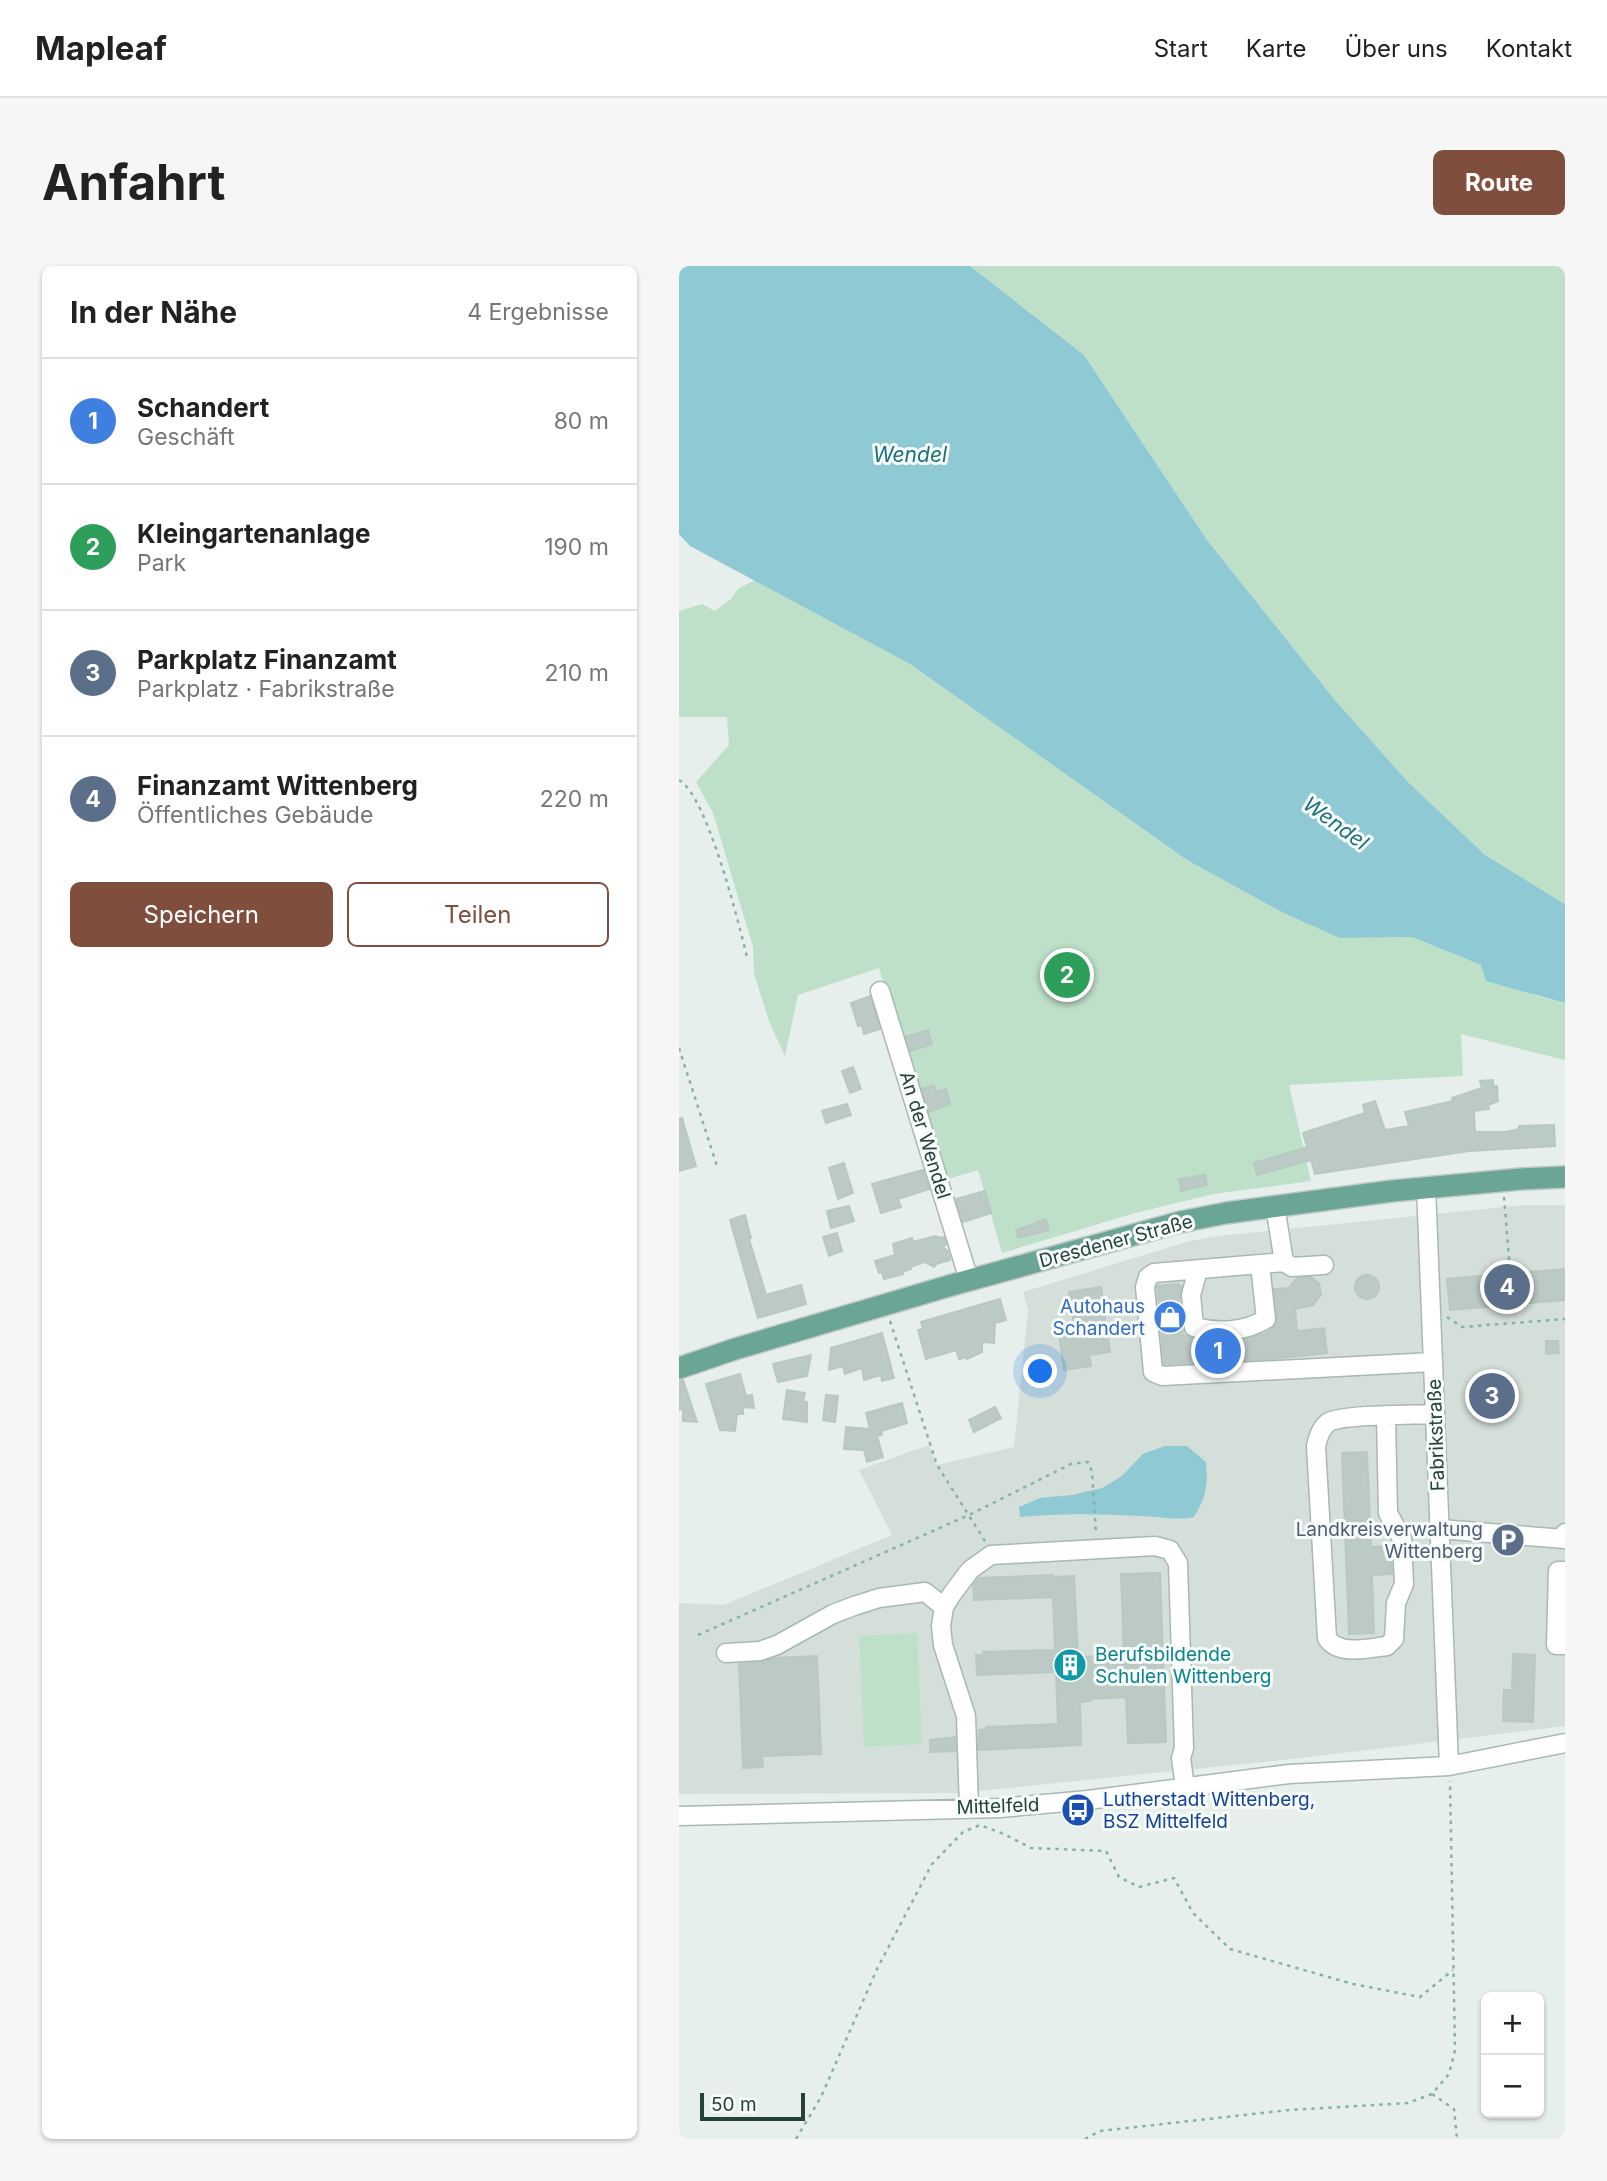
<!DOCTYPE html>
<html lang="de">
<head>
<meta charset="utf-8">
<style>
  :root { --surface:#fff; --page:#f6f6f6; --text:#222; --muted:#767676; --line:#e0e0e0; --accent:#804e3d }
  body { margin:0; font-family:Inter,sans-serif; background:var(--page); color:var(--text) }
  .controls { position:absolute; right:21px; bottom:21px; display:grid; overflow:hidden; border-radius:10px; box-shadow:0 2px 5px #0004 }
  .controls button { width:63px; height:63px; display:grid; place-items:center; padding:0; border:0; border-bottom:2px solid var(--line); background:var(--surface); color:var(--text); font:35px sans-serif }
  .scale { position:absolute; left:21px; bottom:18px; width:105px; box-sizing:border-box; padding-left:7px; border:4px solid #24423a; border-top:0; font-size:19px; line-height:24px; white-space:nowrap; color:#24423a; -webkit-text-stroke:5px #f7fbf9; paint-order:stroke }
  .you { position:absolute; left:362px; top:1106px; width:24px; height:24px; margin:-18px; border:5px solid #fff; border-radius:50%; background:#1a73e8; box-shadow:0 0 0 10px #1a73e833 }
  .badge { display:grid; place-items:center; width:46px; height:46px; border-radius:50%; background:var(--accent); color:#fff; font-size:23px; font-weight:700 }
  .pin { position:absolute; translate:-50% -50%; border:4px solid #fff; box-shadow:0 2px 7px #0006 }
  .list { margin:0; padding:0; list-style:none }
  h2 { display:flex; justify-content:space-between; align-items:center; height:91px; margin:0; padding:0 28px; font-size:30px }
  h2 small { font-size:23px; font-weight:400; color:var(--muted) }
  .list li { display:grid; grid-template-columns:46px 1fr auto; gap:21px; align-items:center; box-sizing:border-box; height:126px; padding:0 28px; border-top:2px solid var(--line) }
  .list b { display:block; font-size:26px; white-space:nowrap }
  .list p { margin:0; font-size:23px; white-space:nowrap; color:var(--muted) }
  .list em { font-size:23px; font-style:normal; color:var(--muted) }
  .actions { display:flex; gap:14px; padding:21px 28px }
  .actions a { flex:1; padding:16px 0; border:2px solid var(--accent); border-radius:10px; text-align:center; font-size:24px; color:var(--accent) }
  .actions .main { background:var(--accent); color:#fff }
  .map { position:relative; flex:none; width:886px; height:1873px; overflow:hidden; border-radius:10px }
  header { display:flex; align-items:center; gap:42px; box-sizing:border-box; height:98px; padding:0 35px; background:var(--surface); border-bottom:2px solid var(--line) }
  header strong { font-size:33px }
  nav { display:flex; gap:38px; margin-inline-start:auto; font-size:24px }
  .intro { display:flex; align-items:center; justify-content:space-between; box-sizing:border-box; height:168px; padding:0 42px }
  h1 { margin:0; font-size:49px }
  .button { padding:18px 32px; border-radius:10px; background:var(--accent); color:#fff; font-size:24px; font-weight:700 }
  main { display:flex; gap:42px; padding:0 42px }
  aside { flex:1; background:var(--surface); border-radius:10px; box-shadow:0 2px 5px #0004 }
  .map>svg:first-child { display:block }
  .built { fill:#d4dfda }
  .green { fill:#bfe0c8 }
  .water { fill:#8ec9d4 }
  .building { fill:#bbcac4; stroke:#b8c9c2; stroke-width:2 }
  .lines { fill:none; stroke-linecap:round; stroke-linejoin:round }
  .minor-casing { stroke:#a8b8b2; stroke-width:21 }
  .major-casing { stroke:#c2cac8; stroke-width:24 }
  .path { stroke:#86b3a5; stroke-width:2.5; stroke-dasharray:3.5 5; stroke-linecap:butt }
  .minor { stroke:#fff; stroke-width:18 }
  .major { stroke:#6aa596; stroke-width:21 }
  .labels { text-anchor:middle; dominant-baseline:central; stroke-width:6; stroke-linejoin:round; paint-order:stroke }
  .street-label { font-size:19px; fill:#24423a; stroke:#f7fbf9 }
  .shop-label { font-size:19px; fill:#366cbe; stroke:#f7fbf9; text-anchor:end }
  .service-label { font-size:19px; fill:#4e5e75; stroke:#f7fbf9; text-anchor:end }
  .culture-label { font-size:19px; fill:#0d838f; stroke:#f7fbf9; text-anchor:start }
  .transit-label { font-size:19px; fill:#164399; stroke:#f7fbf9; text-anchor:start }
  .water-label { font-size:21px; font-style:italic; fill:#1c6f80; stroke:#f7fbf9 }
</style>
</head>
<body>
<header>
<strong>Mapleaf</strong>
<nav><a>Start</a><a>Karte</a><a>Über uns</a><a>Kontakt</a></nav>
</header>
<div class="intro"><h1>Anfahrt</h1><a class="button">Route</a></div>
<main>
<aside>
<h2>In der Nähe<small>4 Ergebnisse</small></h2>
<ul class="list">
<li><span class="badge" style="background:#3f7fe0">1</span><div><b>Schandert</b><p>Geschäft</p></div><em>80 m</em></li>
<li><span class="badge" style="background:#2e9e5b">2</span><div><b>Kleingartenanlage</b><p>Park</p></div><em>190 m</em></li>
<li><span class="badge" style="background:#5c6f8a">3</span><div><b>Parkplatz Finanzamt</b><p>Parkplatz · Fabrikstraße</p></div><em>210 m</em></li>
<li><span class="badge" style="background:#5c6f8a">4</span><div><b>Finanzamt Wittenberg</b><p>Öffentliches Gebäude</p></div><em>220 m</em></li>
</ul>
<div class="actions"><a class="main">Speichern</a><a>Teilen</a></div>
</aside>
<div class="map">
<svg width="886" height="1873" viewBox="0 0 886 1873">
  <rect width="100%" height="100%" fill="#e6efeb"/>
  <path class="built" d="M845,939H886V1460L622,1492L280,1527L0,1528V1337L45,1339L213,1269L180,1204L250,1179L258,1199L335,1181L349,1044L344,1026L511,975L539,970Z"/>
  <path class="green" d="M291,0H886V638L806,589L729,516L655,433L528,274L405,89Z
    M76,314L231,398L508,594L661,672L733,671L802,699L858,730L886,737V794L782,768L784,810L610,819L632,915L535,928L456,947L323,987L299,904L266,914L200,702L119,729L106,790L90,755L75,708L74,681L34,547L17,516L50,479L48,451H0V345L23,338L36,345L52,333L59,323Z
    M238,1367L243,1478L185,1481L180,1370Z"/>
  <path class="water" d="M0,0H291L405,89L528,274L655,433L729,516L806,589L886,638V737L807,715L802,699L733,671L661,672L605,647L508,594L231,398L11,280L0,268Z
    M486,1180H508L527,1196C529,1218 527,1232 515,1251C496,1255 479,1250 461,1250C421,1248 381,1247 341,1251L340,1241L361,1232L393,1229L423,1222L443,1210L464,1188Z"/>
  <path class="building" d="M191,730L201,763L185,768L183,759L179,760L172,737Z
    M249,764L253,778L231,785L227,771Z
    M174,801L182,823L171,827L163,805Z
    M814,814V820H818L819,835L809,839L810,843L795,845L796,866H827L840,863V860L875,859L876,880L790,885L636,908L632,894L578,909L575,897L628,881L624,867L686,847L684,839L696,835L706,864L730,860L726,846L774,835L773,832L803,822L801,815Z
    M255,819L257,826L267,823L271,838L250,846L243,823Z
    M168,838L172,849L147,857L143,845Z
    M3,852L17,900L0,905V853Z
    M165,897L174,927L159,933L150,902Z
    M244,904L250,923L219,933L222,941L202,947L193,918Z
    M526,909L528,919L502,925L500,913Z
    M306,925L312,947L284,956L277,933Z
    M170,940L175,955L152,962L148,945Z
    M66,949L72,972L70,973L87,1029L122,1019L127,1038L79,1052L51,954Z
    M367,953L370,964L339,972L337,964Z
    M158,967L163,985L150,990L144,971Z
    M256,970L260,972L265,971L267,978L264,982L269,985L271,994L257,998L255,1001L246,996L231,1001L232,1003L223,1006L224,1008L205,1013L203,1006L200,1007L196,995L216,989L214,978L233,972L234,976Z
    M886,1003V1034L771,1044L768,1013L823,1008V1005L839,1004L840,1007Z
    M676 1021a12 12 0 1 1 24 0a12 12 0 1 1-24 0Z
    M632,1011L640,1017L642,1029L634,1039L616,1043L618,1065L645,1062L648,1087L592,1093L485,1098L478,1020L499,1018L503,1020L500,1035L504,1069L524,1075H553L586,1068L593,1063L598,1053L595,1023L610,1022L618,1012Z
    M422,1021L431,1086L410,1089L412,1100L385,1104L380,1068L396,1065L390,1026Z
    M321,1033L327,1054L316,1057L315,1077L303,1076V1086L288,1093V1091L280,1093L277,1084L247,1093L239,1064L244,1063L242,1056Z
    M203,1067L215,1112L203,1115L202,1109L185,1114L183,1102L166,1108L164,1100L150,1104L152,1082Z
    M867,1075H879L880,1087L867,1088Z
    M132,1089L128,1110L99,1116L94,1098Z
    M371,1103L372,1116L352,1118L350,1105Z
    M61,1108L67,1130L73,1129L75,1142L64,1141V1148H58L56,1165L41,1164L27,1118Z
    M4,1114L18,1156L4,1155V1142L0,1144V1115Z
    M108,1124L126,1127L124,1135L128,1136V1156L104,1153Z
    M147,1129L159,1130L156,1156L144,1154Z
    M223,1137L228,1157L202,1165L203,1169L198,1170L204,1191L188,1196L185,1184L165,1183L167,1161L191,1163L187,1147Z
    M316,1141L322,1152L295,1166L290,1154Z
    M688,1186L692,1281L712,1280L713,1308L693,1309L695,1367L670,1368L663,1187Z
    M481,1307L487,1476L449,1477L447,1431L411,1433L412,1435L401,1436L402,1479L299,1484L300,1464L307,1463V1461L379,1458L377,1406L298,1409L297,1389H304V1386L376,1384L374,1331L295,1334L294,1319L298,1314L301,1312L374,1309V1311L395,1310L399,1391L445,1389L442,1308Z
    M834,1388L856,1389L854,1456L824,1455L825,1424H833Z
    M138,1390L142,1488L83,1490L84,1501L64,1502L60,1398L82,1396L96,1392Z
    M276,1471L277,1485L251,1486V1474Z"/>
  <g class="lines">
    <defs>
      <path id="minor" d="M201,725L290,1014
        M747,921L770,1500
        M596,940L605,996
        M645,999L613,1001L605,996L475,1007L469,1011L466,1021L474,1106L483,1110L754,1096
        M519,1004L512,1029L515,1061C539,1067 566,1066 587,1053L581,999
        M707,1151L709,1247L723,1273L725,1318L717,1337L715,1373L708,1380C689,1382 659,1390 648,1372L637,1180C639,1171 642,1161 650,1156C665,1148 735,1149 756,1148
        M761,1263L886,1273V1267
        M886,1305H879L877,1379H886
        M47,1387L81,1385L98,1379L154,1348L175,1340L200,1332L246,1326L265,1341
        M290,1542L287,1450L264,1379L262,1360L265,1341L273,1328L291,1304L312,1289L476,1280L491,1284L499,1297L505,1482L502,1492L506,1521
        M0,1550L321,1542L409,1534L610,1508L770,1500L886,1477"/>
      <path id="major" d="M0,1102L56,1083L273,1019L501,956L547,947L713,925L842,913L886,911"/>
    </defs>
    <use href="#minor" class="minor-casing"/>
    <use href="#major" class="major-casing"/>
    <path class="path" d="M0,514C28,529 60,658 68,691
      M0,782L38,900
      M825,931L831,1005
      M768,1051L783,1061L886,1053
      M211,1055L258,1199L306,1275
      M19,1369L290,1249L392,1198L409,1196L413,1205L417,1268
      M753,1828L775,1843L778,1873
      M117,1873L142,1831L198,1703L253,1598L284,1566L301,1559L325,1568L352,1582L427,1585L440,1611L460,1621L495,1612L514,1647L551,1683L674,1718L741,1731L774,1704
      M406,1873L421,1865L610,1844L729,1837L753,1828L770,1808L776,1784L771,1515"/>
    <use href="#minor" class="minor"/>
    <use href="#major" class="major"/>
  </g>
  <defs>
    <symbol id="shop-disc" viewBox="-11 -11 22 22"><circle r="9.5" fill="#3f7fe0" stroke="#f7fbf9"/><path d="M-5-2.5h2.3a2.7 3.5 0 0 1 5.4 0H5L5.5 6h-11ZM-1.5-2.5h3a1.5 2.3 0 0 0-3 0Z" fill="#fff"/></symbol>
    <symbol id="parking-disc" viewBox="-11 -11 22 22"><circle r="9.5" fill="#5c6f8a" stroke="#f7fbf9"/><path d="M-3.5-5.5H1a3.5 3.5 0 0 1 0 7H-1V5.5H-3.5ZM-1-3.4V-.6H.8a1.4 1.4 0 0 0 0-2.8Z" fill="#fff"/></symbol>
    <symbol id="building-disc" viewBox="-11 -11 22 22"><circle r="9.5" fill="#0f9aa8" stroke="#f7fbf9"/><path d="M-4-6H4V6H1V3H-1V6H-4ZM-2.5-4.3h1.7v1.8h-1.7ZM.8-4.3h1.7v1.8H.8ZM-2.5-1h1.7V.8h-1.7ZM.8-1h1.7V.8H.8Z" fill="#fff"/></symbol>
    <symbol id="bus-disc" viewBox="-11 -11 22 22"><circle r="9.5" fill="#1a4fb4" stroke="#f7fbf9"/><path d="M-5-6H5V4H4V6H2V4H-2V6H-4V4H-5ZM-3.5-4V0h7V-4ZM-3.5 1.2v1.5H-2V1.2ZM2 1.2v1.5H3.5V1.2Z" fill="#fff"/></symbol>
  </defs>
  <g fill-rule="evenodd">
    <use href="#shop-disc" x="472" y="1032" width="38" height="38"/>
    <use href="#parking-disc" x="810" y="1255" width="38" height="38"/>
    <use href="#building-disc" x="372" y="1380" width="38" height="38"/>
    <use href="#bus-disc" x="380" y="1525" width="38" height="38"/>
  </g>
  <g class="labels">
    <g class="street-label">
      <text transform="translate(246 869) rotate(73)">An der Wendel</text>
      <text transform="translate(437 975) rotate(-15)">Dresdener Straße</text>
      <text transform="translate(757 1169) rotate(-92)">Fabrikstraße</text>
      <text transform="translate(319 1540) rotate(-2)">Mittelfeld</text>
    </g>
    <g class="shop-label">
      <text x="466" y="1040">Autohaus<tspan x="466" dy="22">Schandert</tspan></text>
    </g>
    <g class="service-label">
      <text x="804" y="1263">Landkreisverwaltung<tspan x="804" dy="22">Wittenberg</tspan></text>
    </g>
    <g class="culture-label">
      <text x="416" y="1388">Berufsbildende<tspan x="416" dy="22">Schulen Wittenberg</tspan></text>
    </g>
    <g class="transit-label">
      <text x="424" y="1533">Lutherstadt Wittenberg,<tspan x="424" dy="22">BSZ Mittelfeld</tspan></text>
    </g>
    <g class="water-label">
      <text x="231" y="188">Wendel</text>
      <text transform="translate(657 557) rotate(36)">Wendel</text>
    </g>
  </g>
</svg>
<div class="controls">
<button>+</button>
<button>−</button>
</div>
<div class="scale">50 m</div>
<div class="you"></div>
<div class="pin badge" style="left:539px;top:1085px;background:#3f7fe0">1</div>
<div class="pin badge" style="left:388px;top:709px;background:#2e9e5b">2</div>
<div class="pin badge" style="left:813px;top:1130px;background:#5c6f8a">3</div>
<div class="pin badge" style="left:828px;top:1021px;background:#5c6f8a">4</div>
</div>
</main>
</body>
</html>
